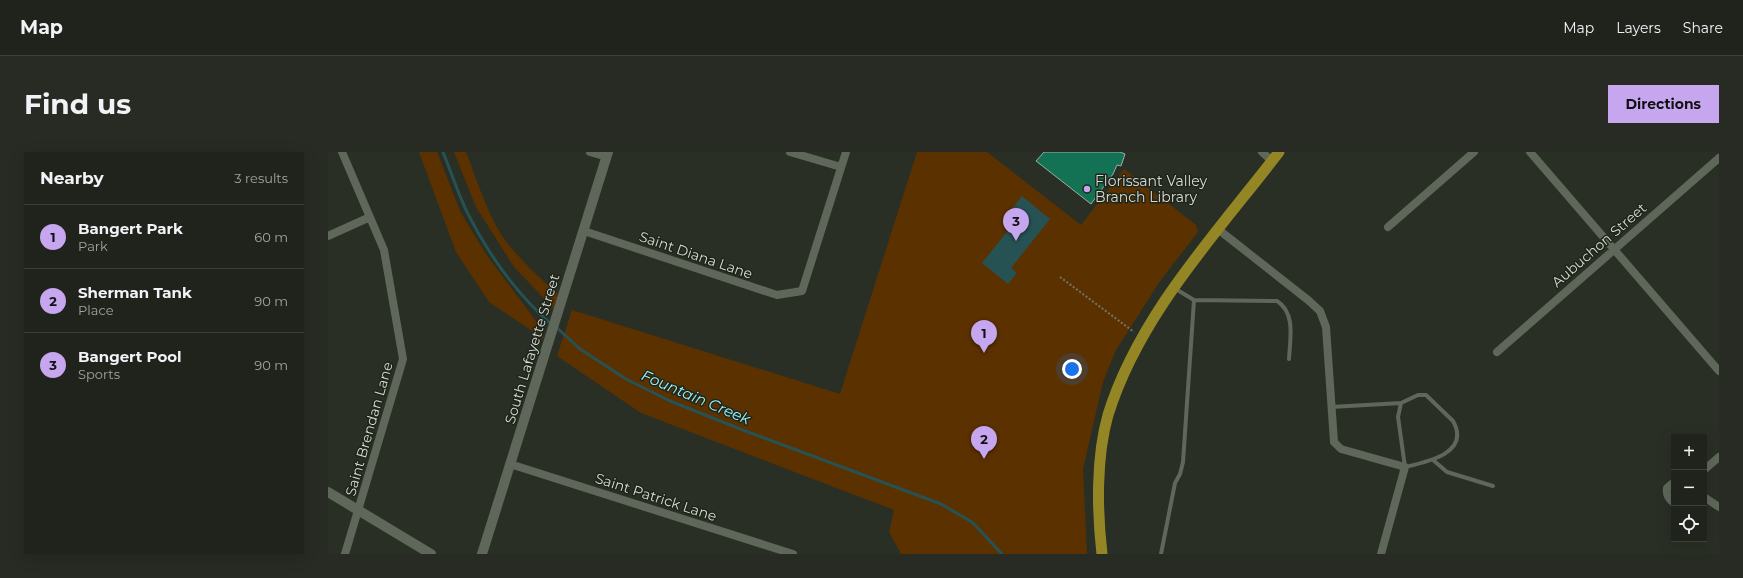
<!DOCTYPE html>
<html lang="en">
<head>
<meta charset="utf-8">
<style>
  :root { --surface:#1f231b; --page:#272b24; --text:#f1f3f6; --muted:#a1a4a3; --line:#3c403a; --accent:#c7a6f0 }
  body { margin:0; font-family:Montserrat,sans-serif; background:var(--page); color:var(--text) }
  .controls { position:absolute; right:12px; bottom:12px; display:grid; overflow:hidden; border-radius:0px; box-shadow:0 4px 16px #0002 }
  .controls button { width:36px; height:36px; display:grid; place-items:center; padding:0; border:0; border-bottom:1px solid var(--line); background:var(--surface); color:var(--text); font:20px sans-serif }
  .you { position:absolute; left:744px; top:217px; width:14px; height:14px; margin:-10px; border:3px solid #fff; border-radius:50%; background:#1a73e8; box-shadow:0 0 0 6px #1a73e833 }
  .badge { display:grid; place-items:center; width:26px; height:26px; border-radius:50%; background:var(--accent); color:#111; font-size:13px; font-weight:700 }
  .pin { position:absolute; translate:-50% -33px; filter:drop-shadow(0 1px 2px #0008) }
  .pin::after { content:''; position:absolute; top:21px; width:14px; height:12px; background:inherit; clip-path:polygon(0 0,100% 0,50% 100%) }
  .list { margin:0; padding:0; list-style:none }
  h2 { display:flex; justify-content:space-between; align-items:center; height:52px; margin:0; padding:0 16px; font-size:17px }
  h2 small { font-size:13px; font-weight:400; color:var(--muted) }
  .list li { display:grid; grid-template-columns:26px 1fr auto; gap:12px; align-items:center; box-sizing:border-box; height:64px; padding:0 16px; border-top:1px solid var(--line) }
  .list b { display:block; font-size:15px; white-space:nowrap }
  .list p { margin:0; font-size:13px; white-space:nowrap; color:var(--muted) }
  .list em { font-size:13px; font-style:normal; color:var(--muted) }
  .icon { flex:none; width:22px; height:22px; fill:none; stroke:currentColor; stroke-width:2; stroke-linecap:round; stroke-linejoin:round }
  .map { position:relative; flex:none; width:1391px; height:402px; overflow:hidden; border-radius:0px }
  header { display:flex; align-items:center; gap:24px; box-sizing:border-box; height:56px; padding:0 20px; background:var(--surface); border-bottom:1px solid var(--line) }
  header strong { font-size:19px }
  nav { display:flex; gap:22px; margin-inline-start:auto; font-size:14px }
  .intro { display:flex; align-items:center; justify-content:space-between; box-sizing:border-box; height:96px; padding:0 24px }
  h1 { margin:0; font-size:28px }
  .button { padding:10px 18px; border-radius:0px; background:var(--accent); color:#111; font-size:14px; font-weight:700 }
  main { display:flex; gap:24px; padding:0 24px }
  aside { flex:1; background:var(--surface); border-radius:0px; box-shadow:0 4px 16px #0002 }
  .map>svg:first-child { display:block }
  .green { fill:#5c3100 }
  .water { fill:#275254 }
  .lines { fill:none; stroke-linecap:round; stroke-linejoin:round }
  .stream { stroke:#275254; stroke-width:3 }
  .building { fill:#147254; stroke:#9daca5 }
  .path { stroke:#71766d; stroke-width:2; stroke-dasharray:2 2; stroke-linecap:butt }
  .service { stroke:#5f665a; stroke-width:4 }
  .minor { stroke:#5f665a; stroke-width:8 }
  .tertiary { stroke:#5f665a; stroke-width:10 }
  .primary { stroke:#948624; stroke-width:11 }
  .poi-dot { fill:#c7a6f0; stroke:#1f251a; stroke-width:1.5 }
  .labels { text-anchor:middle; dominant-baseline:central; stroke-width:3; stroke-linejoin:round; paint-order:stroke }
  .poi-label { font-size:14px; fill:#d7dbd4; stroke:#1f251a; text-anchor:start }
  .street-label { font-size:14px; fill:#d7dbd4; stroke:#1f251a }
  .water-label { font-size:15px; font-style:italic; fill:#98f7fc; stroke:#1f251a }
</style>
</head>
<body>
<header>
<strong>Map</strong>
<nav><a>Map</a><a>Layers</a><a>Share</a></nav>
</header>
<div class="intro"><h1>Find us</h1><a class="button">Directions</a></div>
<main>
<aside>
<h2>Nearby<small>3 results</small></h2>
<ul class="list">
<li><span class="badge">1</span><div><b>Bangert Park</b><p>Park</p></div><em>60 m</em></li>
<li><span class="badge">2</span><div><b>Sherman Tank</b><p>Place</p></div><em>90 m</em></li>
<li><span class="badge">3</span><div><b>Bangert Pool</b><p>Sports</p></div><em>90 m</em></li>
</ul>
</aside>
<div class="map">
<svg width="1391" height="402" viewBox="0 0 1391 402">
  <rect width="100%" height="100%" fill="#292f24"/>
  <path class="green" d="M91,0H109L133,61L158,102L214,177L216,187L161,150L128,100Z
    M126,0H138C150,30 160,66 180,92C195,110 212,127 230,142L226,157L186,115L148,55Z
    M589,0H659L753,73L796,17L868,73L870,80L832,129L788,198L775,230L755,317L759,402H573L561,380L566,358L313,261L229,204L244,158L512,242Z"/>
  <path class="water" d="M694,44L722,67L683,116L689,121L680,132L654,111L689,67L681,61Z"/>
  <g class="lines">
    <path class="stream" d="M115,0C123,20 130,41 139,60C160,102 188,141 223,172
      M228,175L252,197L298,227L342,249L420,280L613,352L644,370L674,402"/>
  </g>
  <path class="building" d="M716,0H792L797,2L793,14L789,13L785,22L763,52L708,9Z"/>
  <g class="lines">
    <path class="path" d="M732,125L806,180"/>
    <path class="service" d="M846,136L866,148L949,149C968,161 962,187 961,207
      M1003,255L1073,251L1090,243H1098L1125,269C1143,301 1099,310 1077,315L1070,265L1073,251
      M1105,308L1119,320L1165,334
      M833,402L847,331L852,322L855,310L866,148"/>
    <path class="minor" d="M14,0L56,98L75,207L17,402
      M262,0L279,5
      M462,0L513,15
      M934,0L944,9
      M1202,0L1391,219
      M1060,75L1146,0
      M891,78L980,148L992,159L998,175L1006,290L1013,297L1077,315L1053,402
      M256,79L449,143L474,139L518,0
      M0,84L42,65
      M1169,200L1391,6
      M182,312L465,402
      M1376,318L1391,305
      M1346,330L1339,336C1338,343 1340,347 1346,351
      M1376,345L1391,355"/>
    <path class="tertiary" d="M0,340L103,402
      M154,402L280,0"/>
    <path class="primary" d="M774,402C769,359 768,305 780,263C811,163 888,82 951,0"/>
  </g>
  <circle class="poi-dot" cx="759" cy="37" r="4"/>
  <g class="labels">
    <g class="poi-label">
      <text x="767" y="29">Florissant Valley<tspan x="767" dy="16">Branch Library</tspan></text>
    </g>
    <g class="street-label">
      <text transform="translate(1271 93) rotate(-41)">Aubuchon Street</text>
      <text transform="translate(368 103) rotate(19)">Saint Diana Lane</text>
      <text transform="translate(204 197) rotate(-73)">South Lafayette Street</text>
      <text transform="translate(41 277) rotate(-74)">Saint Brendan Lane</text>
      <text transform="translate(328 345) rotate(18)">Saint Patrick Lane</text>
    </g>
    <g class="water-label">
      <text transform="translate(368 245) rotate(23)">Fountain Creek</text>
    </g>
  </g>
</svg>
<div class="controls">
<button>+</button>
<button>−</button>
<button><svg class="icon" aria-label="locate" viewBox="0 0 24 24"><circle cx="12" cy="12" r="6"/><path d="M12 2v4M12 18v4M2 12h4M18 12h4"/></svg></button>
</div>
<div class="you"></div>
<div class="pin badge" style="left:656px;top:201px">1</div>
<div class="pin badge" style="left:656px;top:307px">2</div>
<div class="pin badge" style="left:688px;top:89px">3</div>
</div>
</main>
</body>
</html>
